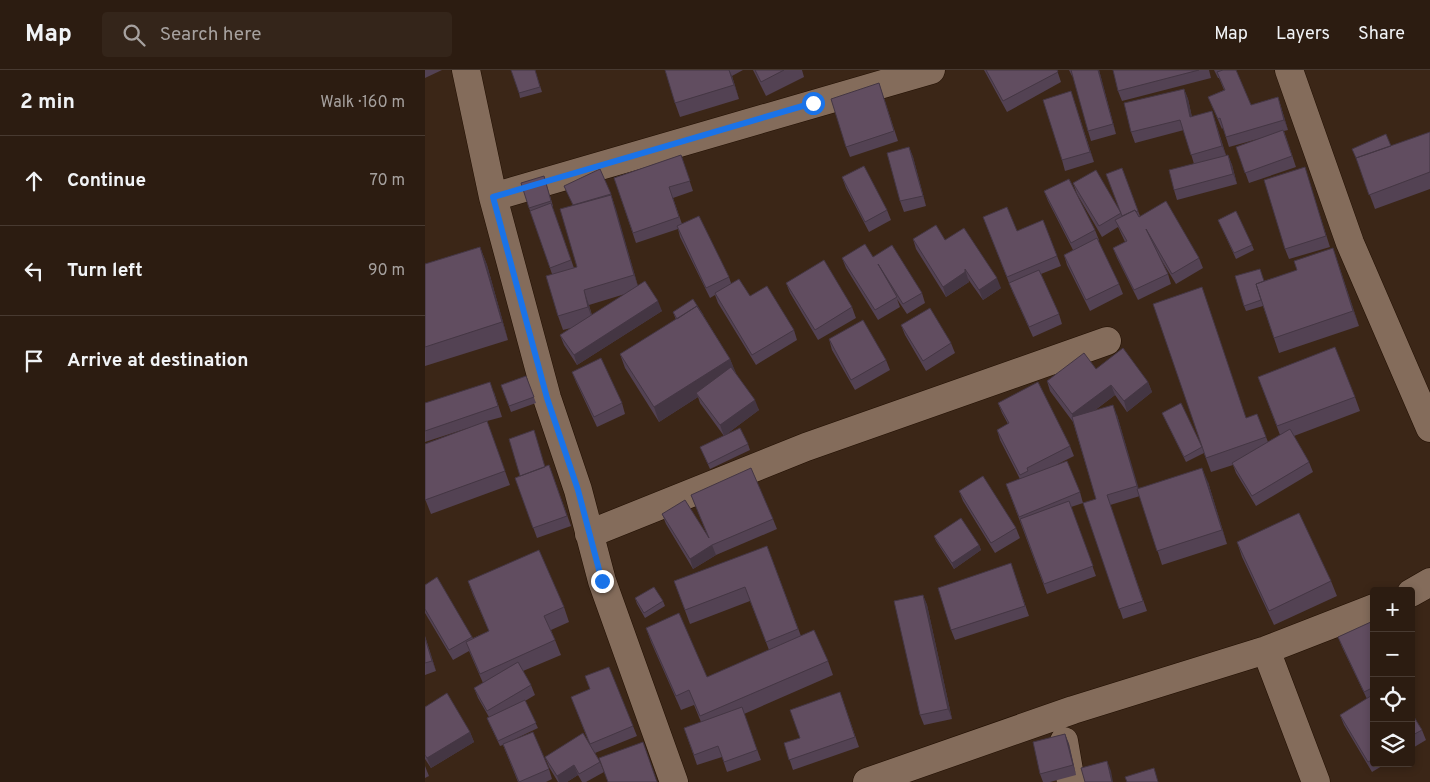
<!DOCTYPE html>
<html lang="en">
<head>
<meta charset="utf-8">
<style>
  :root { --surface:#2c1c11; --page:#34251a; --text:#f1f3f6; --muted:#a6a19f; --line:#483a31 }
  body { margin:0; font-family:Overpass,sans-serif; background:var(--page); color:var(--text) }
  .controls { position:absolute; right:15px; bottom:15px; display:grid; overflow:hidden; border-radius:5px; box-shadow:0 2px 8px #0003 }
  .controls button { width:45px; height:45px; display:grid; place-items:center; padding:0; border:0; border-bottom:1px solid var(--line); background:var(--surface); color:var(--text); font:25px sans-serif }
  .stop { position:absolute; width:15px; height:15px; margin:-11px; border:4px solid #1a73e8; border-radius:50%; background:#fff }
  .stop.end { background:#1a73e8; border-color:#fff; box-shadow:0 1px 5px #0008 }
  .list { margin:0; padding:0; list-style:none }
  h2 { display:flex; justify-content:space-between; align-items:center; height:65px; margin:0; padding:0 20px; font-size:21px }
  h2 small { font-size:16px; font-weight:400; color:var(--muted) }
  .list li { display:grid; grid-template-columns:32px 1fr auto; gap:15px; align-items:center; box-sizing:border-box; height:90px; padding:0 20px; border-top:1px solid var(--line) }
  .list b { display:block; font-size:19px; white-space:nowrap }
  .list em { font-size:16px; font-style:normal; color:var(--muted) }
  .icon { flex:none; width:28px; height:28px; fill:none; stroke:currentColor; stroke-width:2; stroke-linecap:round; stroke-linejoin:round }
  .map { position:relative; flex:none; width:1005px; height:712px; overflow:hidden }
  header { display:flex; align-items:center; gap:30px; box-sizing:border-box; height:70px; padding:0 25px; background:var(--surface); border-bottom:1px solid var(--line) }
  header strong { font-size:24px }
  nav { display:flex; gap:28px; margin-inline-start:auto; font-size:18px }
  .search { width:350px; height:45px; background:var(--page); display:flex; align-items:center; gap:12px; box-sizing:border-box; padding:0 18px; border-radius:5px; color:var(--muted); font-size:19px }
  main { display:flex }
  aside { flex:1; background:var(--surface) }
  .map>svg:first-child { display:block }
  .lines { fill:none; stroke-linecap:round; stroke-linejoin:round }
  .minor-casing { stroke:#210f02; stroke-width:29 }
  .minor { stroke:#846c5b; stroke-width:28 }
  .wall { fill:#534253; fill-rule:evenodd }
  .shaded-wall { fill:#443643 }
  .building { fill:#614d60; stroke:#443643 }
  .route { stroke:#1a73e8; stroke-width:6 }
</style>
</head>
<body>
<header>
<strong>Map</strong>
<div class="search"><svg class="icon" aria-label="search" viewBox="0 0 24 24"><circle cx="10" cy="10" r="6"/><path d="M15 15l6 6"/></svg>Search here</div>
<nav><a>Map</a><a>Layers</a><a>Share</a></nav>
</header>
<main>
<aside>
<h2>2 min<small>Walk · 160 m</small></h2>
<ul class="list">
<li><svg class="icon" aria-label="ahead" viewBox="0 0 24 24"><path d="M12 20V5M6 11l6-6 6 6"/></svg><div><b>Continue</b></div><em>70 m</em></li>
<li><svg class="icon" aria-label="left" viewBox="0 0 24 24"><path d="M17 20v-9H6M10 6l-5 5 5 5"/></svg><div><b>Turn left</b></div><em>90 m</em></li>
<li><svg class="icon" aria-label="arrive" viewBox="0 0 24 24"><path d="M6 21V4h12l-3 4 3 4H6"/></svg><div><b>Arrive at destination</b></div></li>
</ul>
</aside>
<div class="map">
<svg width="1005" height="712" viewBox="0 0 1005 712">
  <rect width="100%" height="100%" fill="#3b2617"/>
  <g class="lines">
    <defs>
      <path id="minor" d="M41,0L68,127L122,328L153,420L177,511L249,712
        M864,0L925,173L1005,358
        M68,127L506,0
        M164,464L381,377L682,271
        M986,523L1005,512
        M841,580L891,712
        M639,671L646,712
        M442,712L648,640L841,580L949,538"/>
    </defs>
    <use href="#minor" class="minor-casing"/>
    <use href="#minor" class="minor"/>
  </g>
  <path class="wall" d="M0,0H17L0,8Z
    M110,0L117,22L95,28L94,23Z
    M240,0H318L307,6L314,29L255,47L250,33Z
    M328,0H377L379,7L341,26Z
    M559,0H632L636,12L582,42Z
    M644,0H674L691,64L666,71L663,61L648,5L647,6Z
    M688,0H784L786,8L697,31L693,21Z
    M789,0H811L826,35L853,27L863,60L859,61L871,97L824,113L811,77L840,67L804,77L798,58L797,59L783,27L799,20L794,8H793Z
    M454,13L473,71L425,87L421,77Z
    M759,19L763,29L767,47L787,41L801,85H803L807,95L812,114L752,130L749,120L769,94L759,60L710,73L706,62Z
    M646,21L669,92L640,101L637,90Z
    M1005,62V119L950,139L933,93L966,76Z
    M484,77L488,87L501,136L479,142L475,131Z
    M256,85L268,121L248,128L257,154L304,207L306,213L325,226L369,260L372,270L331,295L293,233L290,225L285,228L255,167L253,159L211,173L189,108Z
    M697,98L715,146L714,147L774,188L778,198L751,214L732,183L743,204L746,214L713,230L692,188L688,178L700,172L693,157L677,167L652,124L648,113L695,141Z
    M119,106L128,136H127L149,198L152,197L148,135L139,116L186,124L213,216L237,241L152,295L139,275L135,265L146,258L138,260L133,246L127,204L104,138ZM200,224L167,245L164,235Z
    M417,107L462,140L466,150L444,162L421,118Z
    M883,108L905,177L864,189L860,179Z
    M619,121L670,160L674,170L673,171L694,214L698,224L665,241L642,195L639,185L648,180L623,131Z
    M558,147L592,161L618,150L636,196L616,204L634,244L637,254L608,267L588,223Z
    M793,150L827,175L829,180L811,189Z
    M488,169L520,170L576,218L558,230L543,209L544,212L521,227L491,179Z
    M55,177L62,195L83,270L0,296V194Z
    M908,178L934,256L854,283L838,236L821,241L819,236L839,211L872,200Z
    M448,187L497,223L500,233L482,244L472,229L475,237L453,250L421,198L417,188Z
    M361,213L427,237L431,248L393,270L365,223Z
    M248,242L278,245L305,289L310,302L334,340L299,366L275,333L273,327L234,352L200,298L195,284L251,250Z
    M476,255L526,273L530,283L501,301L480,265Z
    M404,269L461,290L465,300L430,320L407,280Z
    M671,299L723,312L727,322L702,342L690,325L669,341L692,345L713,418L783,412L802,474L737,495L715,426L685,435L722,541L698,549L658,433L671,429L648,352L625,321L622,311Z
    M147,302L197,333L200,344L172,357L151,312Z
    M101,306L111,333L86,342L76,315Z
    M833,307L930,327L935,341L869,366L884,392L888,402L831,436L811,403L808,395L786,402L779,383L761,392L737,343L777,376L822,348L832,344L843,372L855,365Z
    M69,322L77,347L62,351L85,415L6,444L0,429L43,358L0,372V333Z
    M573,333L645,376L649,386L631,395L655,422L658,433L646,437L671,506L622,524L581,414L595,409L575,370L572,360L583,354L577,343Z
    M323,374L325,380L285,399L275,377Z
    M124,395L146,456L112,468L90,408Z
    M534,421L591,458L595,468L570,483L538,431Z
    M266,425L348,449L352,459L291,485L268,499L241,454L237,444L282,464Z
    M509,466L554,475L556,480L529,499L511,471Z
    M812,472L906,511L912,526L849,555L817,487Z
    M342,476L376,566L403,591L408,605L319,644L336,690L302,702L297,687L272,695L259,658L276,652L269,635L256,640L226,572L221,558L282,607L344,580L325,531L265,554L249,511Z
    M586,493L604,546L530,570L526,560Z
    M43,511L139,537L144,552L126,560L136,585L98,601L106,615L110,625L100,631L113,658L90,669L124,699L127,709L121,712H93L78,675L75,676L64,653L62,648L64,647L53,628L49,618L58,613L44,581L28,590L0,543V515L47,567L48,568L64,561L48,525Z
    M498,525L502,535L527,649L499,655L495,645Z
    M210,528L238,531L240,536L220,548L212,534Z
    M949,553V693H962L947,702L919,655L915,645L942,629L917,577L913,567Z
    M0,566L11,601L0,605Z
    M160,606L208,656L212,666L170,683L175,692L179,702L161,712H157L153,705L142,712H133L124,697L120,687L165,675L146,627L165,619Z
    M415,622L434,677L368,700L359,673L375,668Z
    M0,637L45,662L49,672L6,698L0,689Z
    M986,642L997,660L1001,670L986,679Z
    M640,664L644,674L651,705L625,712H618L615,704Z
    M0,696L4,706L0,708Z"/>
  <path class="shaded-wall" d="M304,0L307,6L314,29L309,15Z
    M673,0H674L691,64L688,54Z
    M759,19L763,29L769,57L765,47Z
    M646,21L649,31L669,92L665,82Z
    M853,27L856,37L863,60L859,50Z
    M787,41L790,51L801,86L797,76Z
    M484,77L488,87L501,136L498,126Z
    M803,85L807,95L812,114L808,104Z
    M186,125L191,139L214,220L209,205Z
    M55,177L62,195L83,270L77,252Z
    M908,178L934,256L928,241Z
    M540,199L544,212L521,227L518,217Z
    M572,208L576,218L558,230L554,220Z
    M159,220L164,235L168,251L163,237Z
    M233,231L237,241L152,295L149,285Z
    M305,289L311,303L271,323L273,327L234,352L229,337Z
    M723,312L727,322L702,342L699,331Z
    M686,315L690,325L650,355L647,344Z
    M330,330L334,340L299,366L295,355Z
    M688,335L692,345L716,426L712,416Z
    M777,398L783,412L802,474L797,460Z
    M287,475L291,485L268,499L265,489Z
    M554,475L556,480L529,499L527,493Z
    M498,525L502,535L527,649L523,639Z
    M0,566L11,601L7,591Z
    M45,662L49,672L6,698L2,688Z
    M640,664L644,674L651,705L648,695Z
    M682,691L686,701L688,712H687Z
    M149,695L153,705L142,712H134L132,706Z"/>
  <path class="building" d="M86,0H110L115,17L94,23Z
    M240,0H304L309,15L250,33Z
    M330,0H359L336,12Z
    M561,0H632L633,2L578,31Z
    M646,0H673L688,54L663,61Z
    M688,0H774L693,21Z
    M798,0H811L826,35L853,27L859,50L801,67L795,48L793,49L783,27L800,20L792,2Z
    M454,13L469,61L421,77L406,29Z
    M759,19L765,47L787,41L797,76L766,85L755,50L706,62L699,33Z
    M646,21L665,82L637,90L618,30Z
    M858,60L867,86L820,103L811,77Z
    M1005,62V102L944,125L931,88Z
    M961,64L966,76L931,88L927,79Z
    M484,77L498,126L475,131L462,83Z
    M256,85L265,111L244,117L254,147L208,163L189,108Z
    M803,85L808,104L749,120L744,100Z
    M439,96L462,140L440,152L417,107Z
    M880,97L901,166L860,179L839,110Z
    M697,98L713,141L711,142L710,140L697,146L681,104Z
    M175,99L186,124L148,135L139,116Z
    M671,100L696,143L674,156L648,113Z
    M119,106L126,131L104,138L96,113Z
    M644,109L670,160L646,173L619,121Z
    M186,125L209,205L159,220L163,237L133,246L121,206L152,197L135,139Z
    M741,131L774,188L747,204L721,159L743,204L709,220L688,178L702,171L690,150L710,140L714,147Z
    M126,133L146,190L125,198L105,141Z
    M582,137L592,161L618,150L632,186L582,207L558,147Z
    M811,141L827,175L809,183L793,150Z
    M274,146L304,207L281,218L252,156Z
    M511,155L520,170L539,158L572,208L554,220L540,199V202L518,217L488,169Z
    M672,168L694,214L661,230L639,185Z
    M440,174L448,187L467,175L497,223L478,234L453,194L472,227L450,240L417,188Z
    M55,177L77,252L0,277V194Z
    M908,178L928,241L849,268L831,214L872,200L869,191Z
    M399,190L427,237L390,260L361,213Z
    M835,199L839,211L831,214L836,230L819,236L810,206Z
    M614,200L634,244L604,257L584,213Z
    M314,209L325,226L342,216L369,260L327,285L290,223Z
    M220,211L233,231L149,285L135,265Z
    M777,217L821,348L832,344L841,367L781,388L728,234Z
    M268,229L278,245L272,236L252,249L248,242Z
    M272,236L305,289L229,337L195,284Z
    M505,238L526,273L498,291L476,255Z
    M438,250L461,290L426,310L404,269Z
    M910,277L930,327L852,356L833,307Z
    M698,278L723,312L699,331L686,315L647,344L622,311L659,283L671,299Z
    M176,288L197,333L169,347L147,302Z
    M306,297L330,330L295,355L271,323Z
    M101,306L109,327L84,336L76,315Z
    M65,312L73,336L0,361V333Z
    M613,312L645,376L602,398L603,401L595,405L572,360L584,353L573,333Z
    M756,333L777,377L759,387L737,343Z
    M688,335L712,416L682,425L718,531L694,539L658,433L671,429L647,347Z
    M62,351L80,401L0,430V374Z
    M315,358L323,374L283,394L275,377Z
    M865,359L884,392L827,426L807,393Z
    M109,360L120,397L95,406L84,369Z
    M642,391L655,422L594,447L581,414Z
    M124,395L142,446L108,458L90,408Z
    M326,398L348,449L287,475L265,489L237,444L260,430L284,468L266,425Z
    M777,398L797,460L732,481L712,419Z
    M558,406L591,458L566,473L534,421Z
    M644,431L668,496L619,514L595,449Z
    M874,443L906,511L844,541L812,472Z
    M536,448L554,475L527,493L509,466Z
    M342,476L373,559L341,572L320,517L260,540L249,511Z
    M114,480L139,537L119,546L130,570L55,604L41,572L64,561L43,511Z
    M586,493L600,536L526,560L513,518Z
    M12,507L47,567L24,580L0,539V515Z
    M229,517L238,531L219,543L210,528Z
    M498,525L523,639L495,645L469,531Z
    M254,543L282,607L389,560L403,591L275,646L264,620L251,626L221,558Z
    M948,551L949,553V617L939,622L913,567Z
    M0,568L7,591L0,593Z
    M93,592L106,615L62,641L49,618Z
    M184,597L208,656L165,674L146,627L165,619L160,606Z
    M415,622L430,667L364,690L359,673L375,668L365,640Z
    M22,623L45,662L2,688L0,685V637Z
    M949,624V689L943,692L915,645Z
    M100,630L111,653L73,671L62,648Z
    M317,637L332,680L299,692L293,676L269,685L259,658Z
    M986,642L997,660L986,666Z
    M108,662L124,699L94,712L78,674Z
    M158,663L175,692L154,704L149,695L132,706L120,687Z
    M640,664L648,695L615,704L608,672Z
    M218,672L232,712H183L174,688Z
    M682,691L687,712H660L656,698Z
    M729,698L733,712H702L700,707Z"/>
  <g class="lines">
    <path class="route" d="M177,511L153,420L122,328L68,127L388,33"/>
  </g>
</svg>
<div class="controls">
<button>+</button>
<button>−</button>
<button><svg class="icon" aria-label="locate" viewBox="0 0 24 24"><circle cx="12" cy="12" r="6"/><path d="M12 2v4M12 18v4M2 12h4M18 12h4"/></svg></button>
<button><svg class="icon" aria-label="layers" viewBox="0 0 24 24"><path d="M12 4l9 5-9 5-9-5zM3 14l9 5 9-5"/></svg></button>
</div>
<div class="stop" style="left:388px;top:33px"></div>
<div class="stop end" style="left:177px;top:511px"></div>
</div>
</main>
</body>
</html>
